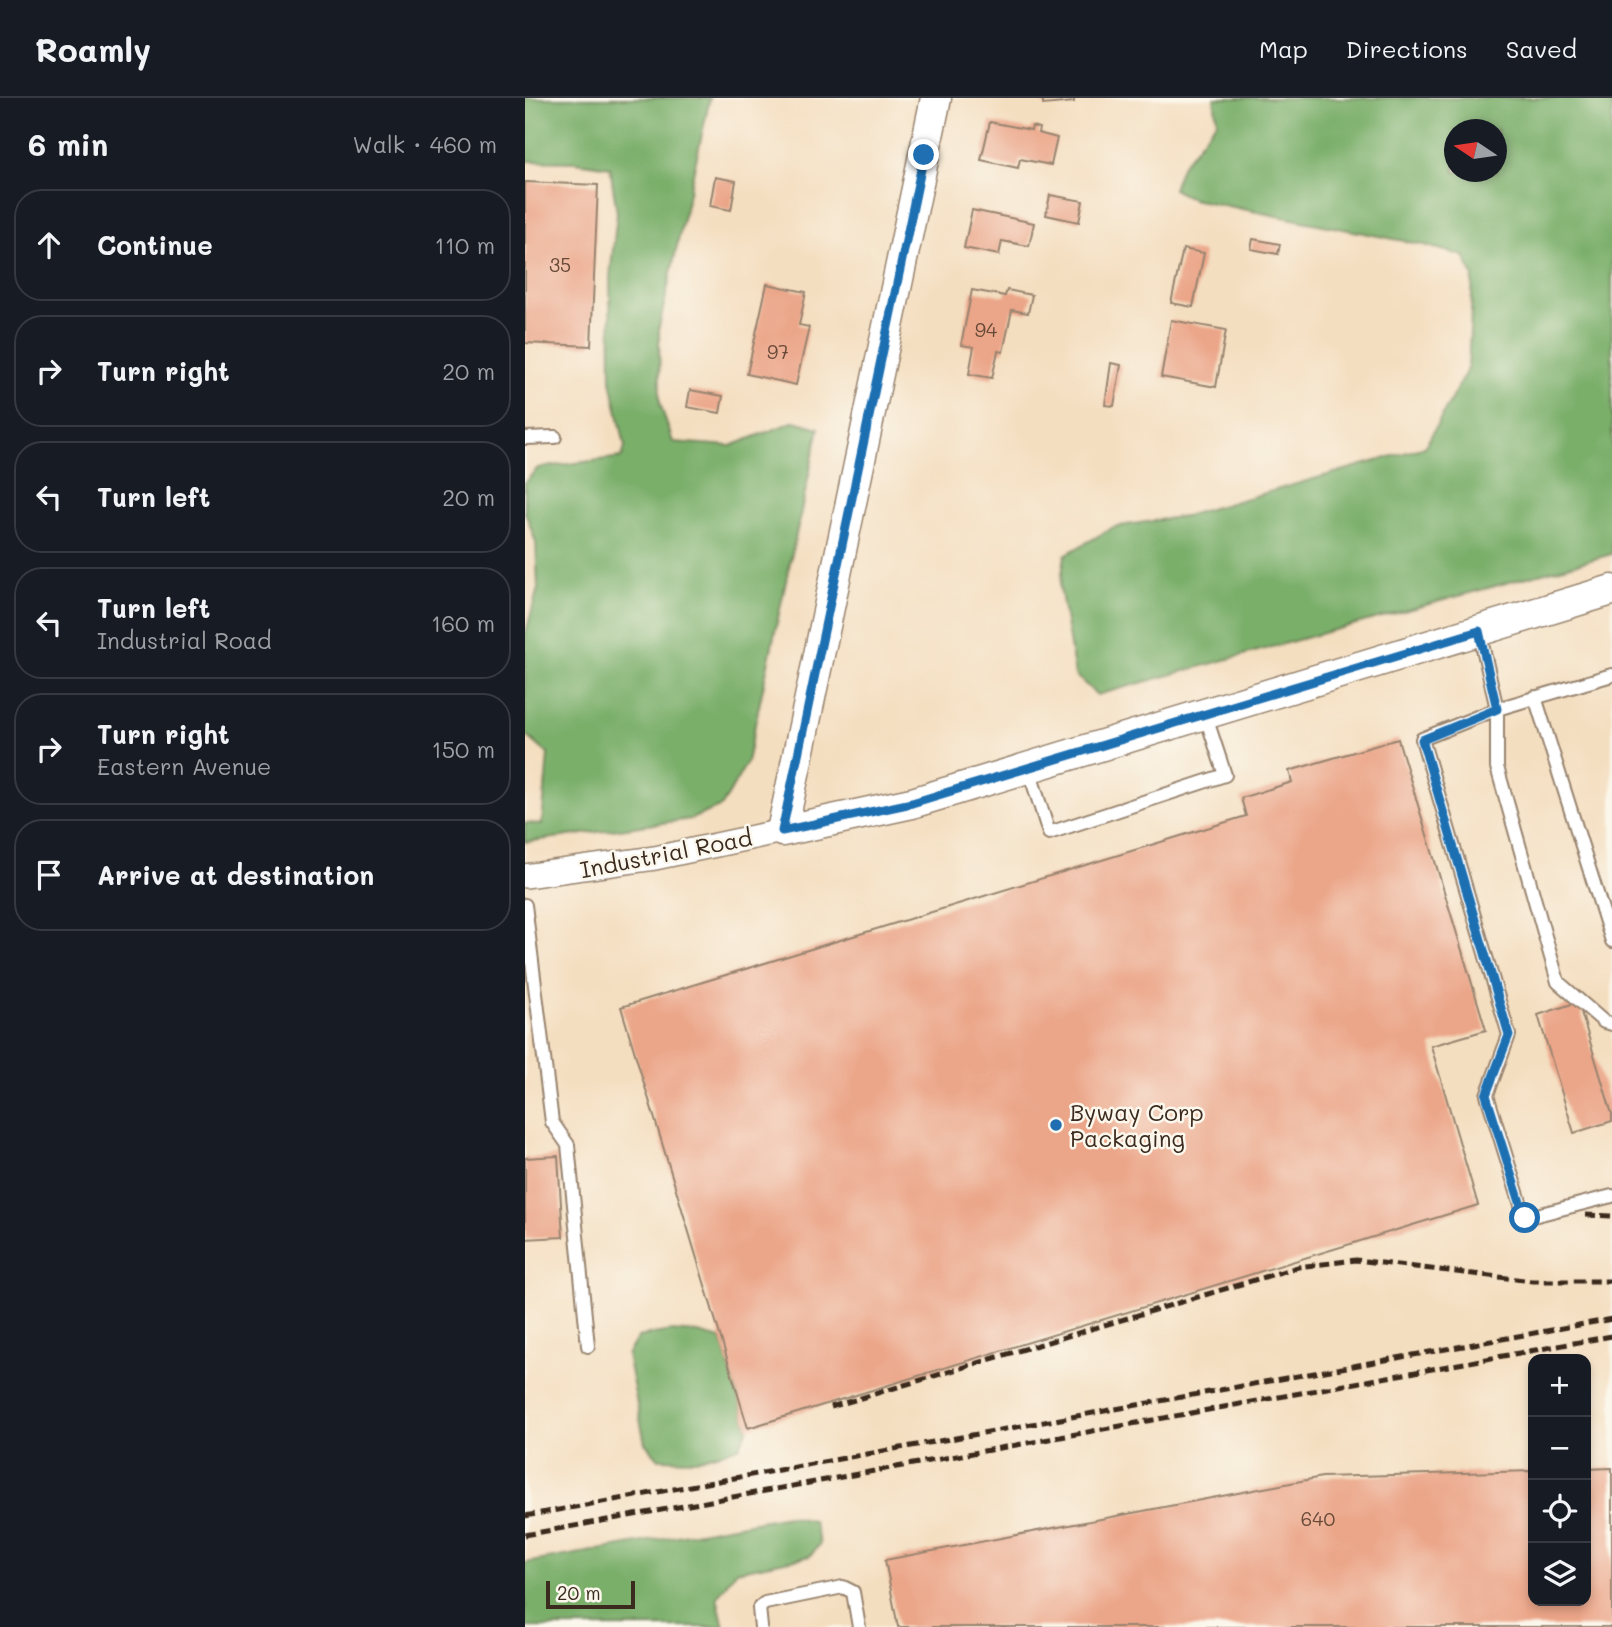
<!DOCTYPE html>
<html lang="en">
<head>
<meta charset="utf-8">
<style>
  :root { --surface:#171b24; --page:#20242c; --text:#f1f3f6; --muted:#9ea1a6; --line:#363941 }
  body { margin:0; font-family:Mali,sans-serif; background:var(--page); color:var(--text) }
  .controls { position:absolute; right:21px; bottom:21px; display:grid; overflow:hidden; border-radius:14px; box-shadow:0 4px 10px #0003 }
  .controls button { width:63px; height:63px; display:grid; place-items:center; padding:0; border:0; border-bottom:2px solid var(--line); background:var(--surface); color:var(--text); font:35px sans-serif }
  .compass { position:absolute; left:919px; top:21px; width:63px; height:63px; border-radius:50%; background:var(--surface); box-shadow:0 4px 10px #0003; rotate:283deg }
  .scale { position:absolute; left:21px; bottom:18px; width:89px; box-sizing:border-box; padding-left:7px; border:4px solid #3b2a1e; border-top:0; font-size:19px; line-height:24px; white-space:nowrap; color:#3b2a1e; -webkit-text-stroke:5px #fbf7ec; paint-order:stroke }
  .stop { position:absolute; width:21px; height:21px; margin:-16px; border:5px solid #1f6fb2; border-radius:50%; background:#fff }
  .stop.end { background:#1f6fb2; border-color:#fff; box-shadow:0 2px 7px #0008 }
  .list { margin:0; padding:0; list-style:none }
  h2 { display:flex; justify-content:space-between; align-items:center; height:91px; margin:0; padding:0 28px; font-size:30px }
  h2 small { font-size:23px; font-weight:400; color:var(--muted) }
  .list li { display:grid; grid-template-columns:46px 1fr auto; gap:21px; align-items:center; box-sizing:border-box; height:112px; margin:0 14px 14px; padding:0 14px; border:2px solid var(--line); border-radius:28px }
  .list b { display:block; font-size:26px; white-space:nowrap }
  .list p { margin:0; font-size:23px; white-space:nowrap; color:var(--muted) }
  .list em { font-size:23px; font-style:normal; color:var(--muted) }
  .icon { flex:none; width:38px; height:38px; fill:none; stroke:currentColor; stroke-width:2; stroke-linecap:round; stroke-linejoin:round }
  .map { position:relative; flex:none; width:1087px; height:1529px; overflow:hidden }
  header { display:flex; align-items:center; gap:42px; box-sizing:border-box; height:98px; padding:0 35px; background:var(--surface); border-bottom:2px solid var(--line) }
  header strong { font-size:33px }
  nav { display:flex; gap:38px; margin-inline-start:auto; font-size:24px }
  main { display:flex }
  aside { flex:1; background:var(--surface) }
  .map>svg:first-child { display:block }
  .forest { fill:#7aaf6b; stroke:#5a6c44; stroke-width:2; fill-rule:evenodd }
  .building { fill:#eba588 }
  .lines { fill:none; stroke-linecap:round; stroke-linejoin:round }
  .service-casing { stroke:#98846f; stroke-width:16 }
  .minor-casing { stroke:#98846f; stroke-width:26 }
  .tertiary-casing { stroke:#98846f; stroke-width:33 }
  .service { stroke:#fff; stroke-width:12 }
  .minor { stroke:#fff; stroke-width:23 }
  .tertiary { stroke:#fff; stroke-width:30 }
  .rail { stroke:#3b2a1e; stroke-width:5; stroke-dasharray:10 5; stroke-linecap:butt }
  .route { stroke:#1f6fb2; stroke-width:9 }
  .poi-dot { fill:#1f6fb2; stroke:#fbf7ec; stroke-width:2.5 }
  .labels { text-anchor:middle; dominant-baseline:central; stroke-width:5; stroke-linejoin:round; paint-order:stroke }
  .number-label { font-size:19px; fill:#674938 }
  .street-label { font-size:23px; fill:#3b2a1e; stroke:#fbf7ec }
  .poi-label { font-size:23px; fill:#3b2a1e; stroke:#fbf7ec; text-anchor:start }
</style>
</head>
<body>
<header>
<strong>Roamly</strong>
<nav><a>Map</a><a>Directions</a><a>Saved</a></nav>
</header>
<main>
<aside>
<h2>6 min<small>Walk · 460 m</small></h2>
<ul class="list">
<li><svg class="icon" aria-label="ahead" viewBox="0 0 24 24"><path d="M12 20V5M6 11l6-6 6 6"/></svg><div><b>Continue</b></div><em>110 m</em></li>
<li><svg class="icon" aria-label="right" viewBox="0 0 24 24"><path d="M7 20v-9h11M14 6l5 5-5 5"/></svg><div><b>Turn right</b></div><em>20 m</em></li>
<li><svg class="icon" aria-label="left" viewBox="0 0 24 24"><path d="M17 20v-9H6M10 6l-5 5 5 5"/></svg><div><b>Turn left</b></div><em>20 m</em></li>
<li><svg class="icon" aria-label="left" viewBox="0 0 24 24"><path d="M17 20v-9H6M10 6l-5 5 5 5"/></svg><div><b>Turn left</b><p>Industrial Road</p></div><em>160 m</em></li>
<li><svg class="icon" aria-label="right" viewBox="0 0 24 24"><path d="M7 20v-9h11M14 6l5 5-5 5"/></svg><div><b>Turn right</b><p>Eastern Avenue</p></div><em>150 m</em></li>
<li><svg class="icon" aria-label="arrive" viewBox="0 0 24 24"><path d="M6 21V4h12l-3 4 3 4H6"/></svg><div><b>Arrive at destination</b></div></li>
</ul>
</aside>
<div class="map">
<svg width="1087" height="1529" viewBox="0 0 1087 1529">
  <rect width="100%" height="100%" fill="#fbf7ec"/>
  <filter id="ink" filterUnits="userSpaceOnUse"><feTurbulence type="fractalNoise" baseFrequency=".0143" numOctaves="2"/><feDisplacementMap in="SourceGraphic" scale="14" xChannelSelector="R" yChannelSelector="G"/><feConvolveMatrix kernelMatrix="1 2 1 2 8 2 1 2 1" color-interpolation-filters="sRGB"/></filter>
  <filter id="wash" filterUnits="userSpaceOnUse"><feTurbulence type="fractalNoise" baseFrequency=".00686" numOctaves="4" result="noise"/><feDisplacementMap in="SourceGraphic" scale="28" xChannelSelector="R" yChannelSelector="G"/><feGaussianBlur stdDeviation="1.57" result="paint"/><feColorMatrix in="noise" values="0 0 0 0 0 0 0 0 0 0 0 0 0 0 0 0 0 1.4 0 .05"/><feComposite in="paint" operator="in"/></filter>
  <g filter="url(#wash)">
    <rect width="100%" height="100%" fill="#f4dec0"/>
    <path class="forest" d="M0,0H185L134,229L135,305L148,344L206,348L270,323L294,330L222,664L197,708L166,721L0,744V725L17,726L23,656L0,636V538L13,490L11,445L0,413V384L13,370L97,359L100,348L86,283L85,179L92,115L85,69L50,64L0,63Z
      M689,0H1087V456L572,597L550,577L535,489L540,457L589,429L660,418L900,349L943,270L948,178L939,158L899,147L667,101L648,91L656,69L692,23ZM930,32H972V74H930Z
      M145,1233L173,1235L196,1241L223,1330L214,1349L171,1362L134,1361L120,1345L102,1257L113,1239Z
      M263,1418L288,1423L295,1446L285,1458L211,1473L192,1499L199,1529H0V1465Z"/>
    <g id="blocks">
      <path class="building" d="M518,0H549V4L518,7Z
        M465,24L506,32L507,28L514,30L513,35L532,40L526,67L495,61L493,70L456,62Z
        M190,79L211,83L206,112L185,108Z
        M0,84L73,87L66,248L0,245Z
        M525,97L558,103L554,124L521,117Z
        M447,112L509,125L504,148L477,143L474,157L439,150Z
        M728,141L755,146L753,156L726,151Z
        M658,151L679,155L668,209L646,205Z
        M242,186L281,194L274,227L284,229L271,287L222,276Z
        M447,192L480,198L482,192L507,197L503,215L487,212L478,254L473,253L467,280L444,276L449,249L436,247Z
        M646,222L701,232L691,289L636,279Z
        M586,265L596,267L589,308L580,307Z
        M165,292L198,298L195,315L162,309Z
        M873,641L961,932L906,948L953,1107L223,1330L96,909L721,718L716,700L767,684L764,673Z
        M1053,904L1087,1016V1023L1049,1035L1013,917Z
        M33,1058L38,1139L0,1141V1060Z
        M1087,1370V1529H373L360,1462L797,1379L1008,1373V1503H1061V1371Z"/>
    </g>
  </g>
  <g filter="url(#ink)">
    <use href="#blocks" fill-opacity="0" stroke="#98846f" stroke-width="2"/>
    <g class="lines">
      <defs>
        <path id="service" d="M0,340L30,339
          M954,533L972,611L1087,577
          M1010,599L1087,843
          M503,669L524,735L700,677L680,616
          M0,807L27,1024L43,1047L63,1248
          M1087,926L1079,924L1033,884L972,669V611L897,641L984,937L962,997L1000,1120L1087,1098
          M236,1529L234,1510L240,1505L318,1489L328,1494L334,1529"/>
        <path id="minor" d="M0,778L130,760L257,733"/>
        <path id="tertiary" d="M411,0L257,733L387,705L1087,492"/>
      </defs>
      <use href="#service" class="service-casing"/>
      <use href="#minor" class="minor-casing"/>
      <use href="#tertiary" class="tertiary-casing"/>
      <use href="#service" class="service"/>
      <use href="#minor" class="minor"/>
      <use href="#tertiary" class="tertiary"/>
      <path class="rail" d="M1061,1117L1087,1118
        M306,1309L773,1169L831,1162L1007,1183H1087
        M0,1418L1087,1221
        M0,1437L1087,1238"/>
    </g>
  </g>
  <g class="lines" filter="url(#ink)">
    <path class="route" d="M399,57L257,733L387,705L954,533L972,611L897,642L984,937L961,997L1000,1120"/>
  </g>
  <circle class="poi-dot" cx="531" cy="1027" r="7"/>
  <g class="labels">
    <g class="number-label">
      <text x="35" y="166">35</text>
      <text x="461" y="231">94</text>
      <text x="253" y="253">97</text>
      <text x="793" y="1420">640</text>
    </g>
    <g class="street-label">
      <text transform="translate(141 755) rotate(-11)">Industrial Road</text>
    </g>
    <g class="poi-label">
      <text x="545" y="1014">Byway Corp<tspan x="545" dy="26">Packaging</tspan></text>
    </g>
  </g>
</svg>
<div class="controls">
<button>+</button>
<button>−</button>
<button><svg class="icon" aria-label="locate" viewBox="0 0 24 24"><circle cx="12" cy="12" r="6"/><path d="M12 2v4M12 18v4M2 12h4M18 12h4"/></svg></button>
<button><svg class="icon" aria-label="layers" viewBox="0 0 24 24"><path d="M12 4l9 5-9 5-9-5zM3 14l9 5 9-5"/></svg></button>
</div>
<svg class="compass" viewBox="-18 -18 36 36"><path d="M0-13l5 13h-10z" fill="#e53935"/><path d="M0 13l5-13h-10z" fill="#9ea1a6"/></svg>
<div class="scale">20 m</div>
<div class="stop" style="left:1000px;top:1120px"></div>
<div class="stop end" style="left:399px;top:57px"></div>
</div>
</main>
</body>
</html>
